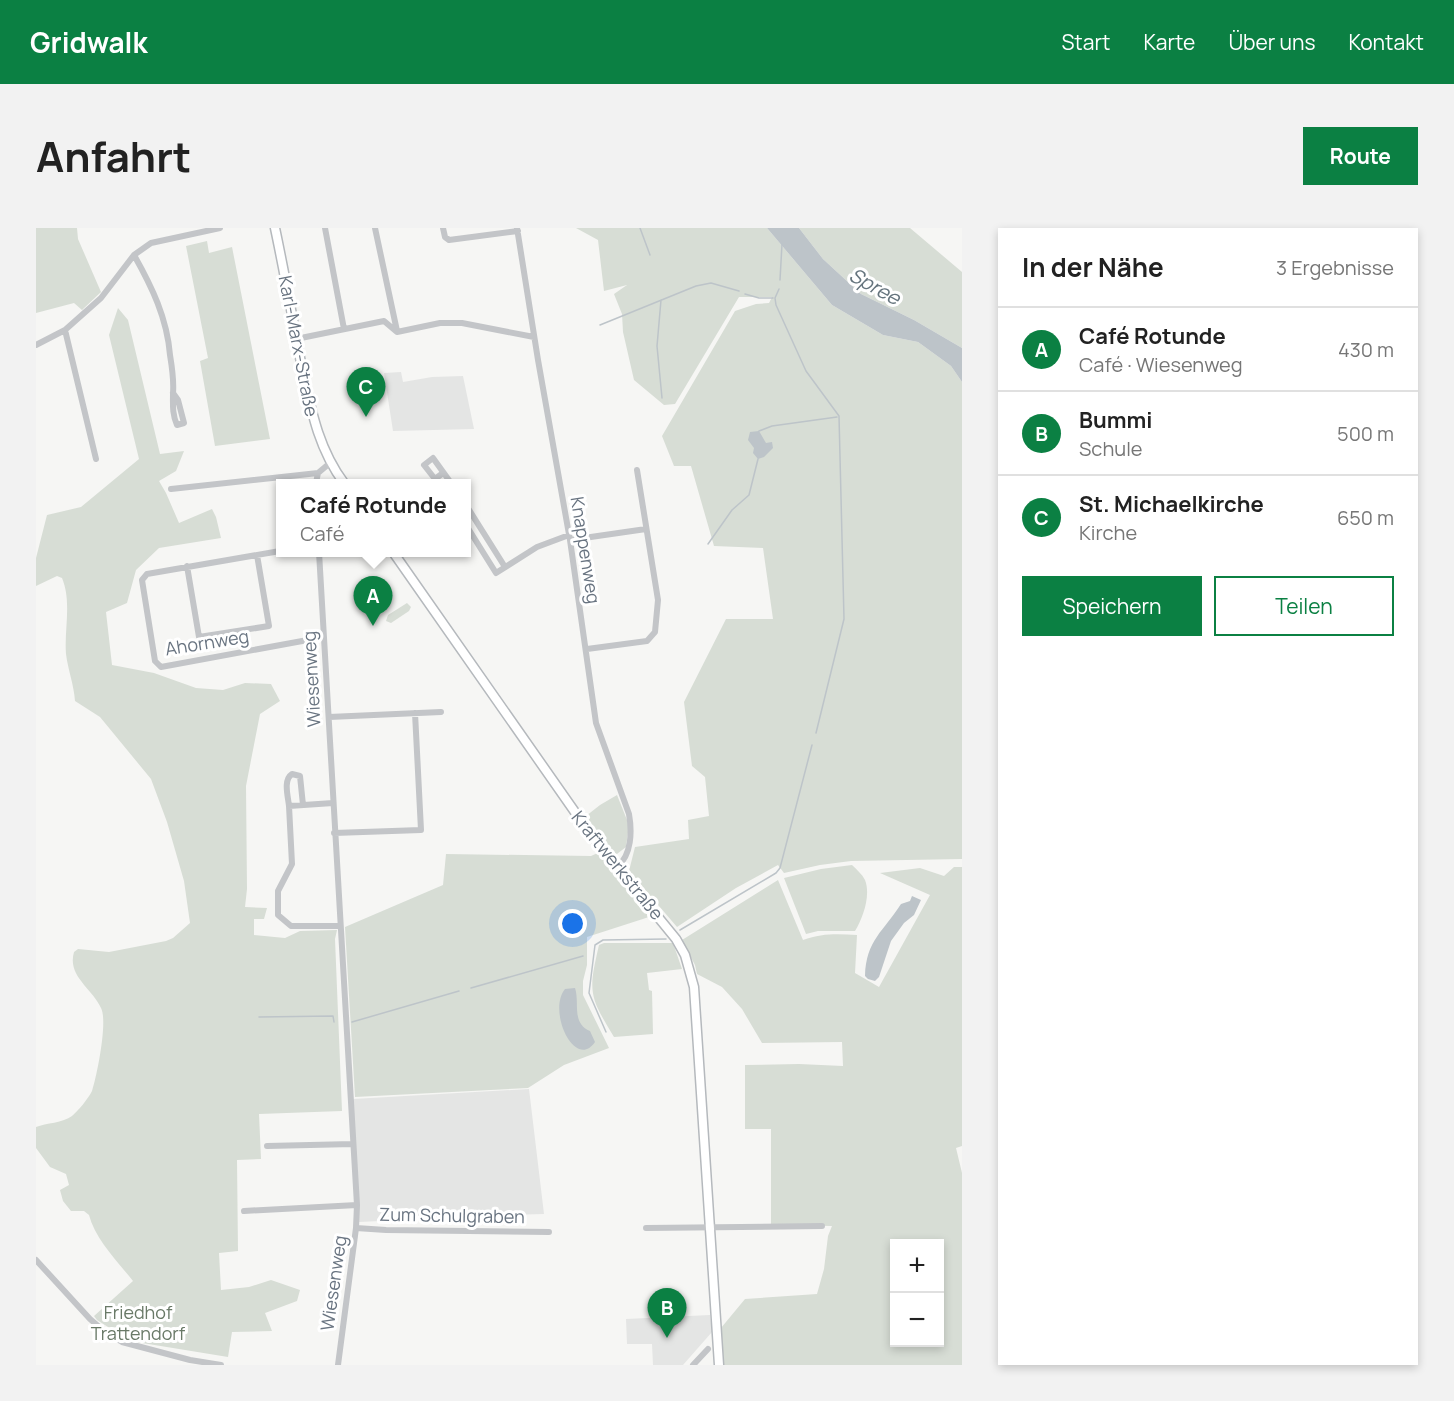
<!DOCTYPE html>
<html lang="de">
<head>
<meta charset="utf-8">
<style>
  :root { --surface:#fff; --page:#f2f2f2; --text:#222; --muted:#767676; --line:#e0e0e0; --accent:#0b8043 }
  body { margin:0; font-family:Manrope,sans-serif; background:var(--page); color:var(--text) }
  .controls { position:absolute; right:18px; bottom:18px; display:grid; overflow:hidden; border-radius:0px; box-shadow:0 3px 9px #0003 }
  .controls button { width:54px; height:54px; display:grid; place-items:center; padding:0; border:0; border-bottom:2px solid var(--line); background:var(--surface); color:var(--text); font:30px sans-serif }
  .you { position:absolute; left:537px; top:696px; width:21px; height:21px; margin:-15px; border:4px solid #fff; border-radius:50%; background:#1a73e8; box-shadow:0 0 0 9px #1a73e833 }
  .badge { display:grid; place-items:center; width:39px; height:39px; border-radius:50%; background:var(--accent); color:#fff; font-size:20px; font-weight:700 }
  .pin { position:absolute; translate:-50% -50px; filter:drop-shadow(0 2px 3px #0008) }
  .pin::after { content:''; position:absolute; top:32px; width:21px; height:18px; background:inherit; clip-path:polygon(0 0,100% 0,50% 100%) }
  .popup { position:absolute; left:240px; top:251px; width:195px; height:78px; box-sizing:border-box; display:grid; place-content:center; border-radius:0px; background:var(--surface); filter:drop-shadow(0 2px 4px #0005); font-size:20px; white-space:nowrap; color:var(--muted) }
  .popup b { font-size:22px; color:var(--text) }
  .popup::after { content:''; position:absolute; left:50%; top:100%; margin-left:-12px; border:12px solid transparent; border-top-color:var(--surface) }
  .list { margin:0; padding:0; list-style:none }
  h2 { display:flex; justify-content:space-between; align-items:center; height:78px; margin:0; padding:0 24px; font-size:26px }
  h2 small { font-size:20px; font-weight:400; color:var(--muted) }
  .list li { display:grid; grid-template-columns:39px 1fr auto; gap:18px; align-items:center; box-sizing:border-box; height:84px; padding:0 24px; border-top:2px solid var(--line) }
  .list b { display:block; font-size:22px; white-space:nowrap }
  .list p { margin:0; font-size:20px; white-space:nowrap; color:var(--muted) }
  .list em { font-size:20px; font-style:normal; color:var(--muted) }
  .actions { display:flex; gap:12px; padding:18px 24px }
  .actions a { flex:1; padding:14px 0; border:2px solid var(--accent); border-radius:0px; text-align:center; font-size:21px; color:var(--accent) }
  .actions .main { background:var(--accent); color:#fff }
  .map { position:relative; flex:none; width:926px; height:1137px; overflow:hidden; border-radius:0px }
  header { display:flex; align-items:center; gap:36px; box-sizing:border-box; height:84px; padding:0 30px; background:var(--accent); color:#fff }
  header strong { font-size:28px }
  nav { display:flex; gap:33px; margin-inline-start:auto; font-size:21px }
  .intro { display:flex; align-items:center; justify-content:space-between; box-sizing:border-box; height:144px; padding:0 36px }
  h1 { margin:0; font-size:42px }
  .button { padding:15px 27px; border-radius:0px; background:var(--accent); color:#fff; font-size:21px; font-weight:700 }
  main { display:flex; gap:36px; padding:0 36px }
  aside { flex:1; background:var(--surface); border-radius:0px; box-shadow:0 3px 9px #0003 }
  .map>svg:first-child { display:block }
  .built { fill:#e4e5e4 }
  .green { fill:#d7ddd5; fill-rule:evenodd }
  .water { fill:#bdc4c9 }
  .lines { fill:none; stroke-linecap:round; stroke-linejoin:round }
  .stream { stroke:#bdc4c9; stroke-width:1.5 }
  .secondary-casing { stroke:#b5b9bd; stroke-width:11 }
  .minor { stroke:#c3c5c8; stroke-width:6 }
  .secondary { stroke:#fff; stroke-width:8 }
  .labels { text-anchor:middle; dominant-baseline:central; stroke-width:6; stroke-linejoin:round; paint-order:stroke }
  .street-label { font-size:18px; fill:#697481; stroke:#fff }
  .park-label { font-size:18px; fill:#697967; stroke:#fff }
  .water-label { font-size:20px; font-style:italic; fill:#65747d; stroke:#fff }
</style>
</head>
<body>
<header>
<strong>Gridwalk</strong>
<nav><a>Start</a><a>Karte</a><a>Über uns</a><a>Kontakt</a></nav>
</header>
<div class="intro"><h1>Anfahrt</h1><a class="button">Route</a></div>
<main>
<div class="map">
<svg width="926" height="1137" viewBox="0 0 926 1137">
  <rect width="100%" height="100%" fill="#f6f6f4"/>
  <path class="built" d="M365,144L367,154L396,149L427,148L438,201L357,203L348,145Z
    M493,861L508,986L354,990L344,993L323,994L317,871Z
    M674,1087L676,1104L647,1137H617L616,1116H591L590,1091Z"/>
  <path class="green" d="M0,0H41L42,11L65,64L46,82L38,75L0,85Z
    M540,0H731L796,77L847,107L882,114L915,138L926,154V631L815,633L784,637L748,645L742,637L700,660L641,699L593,643L599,619L653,611L652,592L673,588L669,549L656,538L648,474L690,391H737L727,320L678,318L655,238H638L626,208L699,83L720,76L733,75L736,69H703L639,176L628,177L598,152L587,104L586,86L578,66L591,57L568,63L562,12Z
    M763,0H874L926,44V120L878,92L825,66L787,31Z
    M171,13L173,25L196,19L234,211L179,218L164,133L172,130L150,18Z
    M82,80L92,92L124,226L148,223L140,243L123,253L130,265L143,295L176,281L180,289L185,310L123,320L100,342L91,375L70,384L76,437L118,445L160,460L187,462L209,455L235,456L244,473L224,486L210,558L211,661L209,679L231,680L228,691H218V707L249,710L264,703L301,702L299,711L306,883L223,886L225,931L201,932L202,1023L183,1025L185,1062L213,1059L235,1052L264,1062L261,1073L229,1085L236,1103L196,1104L192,1129L94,1113L61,1092L58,1088L97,1053C82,1034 59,1011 53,987L48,983H35L27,973L24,962L33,957L30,946L14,939L0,920V899C10,895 27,895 36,888C42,883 52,871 56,863C61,848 72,793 65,780C56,760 31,748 38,724L42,721L73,724L130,713L137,710L154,695L148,653L131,594L115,551L64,489L39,473C38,457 32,442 30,426C28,401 36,374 26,350L21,348L0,358V330L11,287L45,279L103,231L73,107Z
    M371,375L375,379L373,383L355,395L350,393L352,387Z
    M581,567L593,597L590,619L577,629L550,588L564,577Z
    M564,624L613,689L551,709V737L547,753V767L573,820L528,837L492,860L319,869L309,699L407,657L410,626L555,628Z
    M816,637C821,642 826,646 829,652C835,667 827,690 819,703H782L770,706L748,650L785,641Z
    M918,639H926V918L920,920L926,945V1137H688L685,1100L709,1071L781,1066L788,1041L792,1008L796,998L735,997V901H709V837L763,836L807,838L806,814L726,815L706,781L686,759L661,746L659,737L646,712L742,652L767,712C786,705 802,706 821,707L819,745L843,759L894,667L844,645L884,640L908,648ZM858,1016H904V1114H858Z
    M568,715H637L646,741L611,745L613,762L616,763L617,806L578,809C553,768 552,764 563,717Z"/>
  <path class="water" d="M731,0H763L787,31L825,66L878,92L926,120V154L915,138L882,114L847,107L796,77Z
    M723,203L730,215L736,214L737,220L728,229L722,231L717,225L718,220L712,212L714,204Z
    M876,668L885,672L878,687L868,695L855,713L843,749L839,753L832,751L829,748C830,712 848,703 865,676L874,673Z
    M539,760C544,775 535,795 554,803L559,814C539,843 511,783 529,761Z"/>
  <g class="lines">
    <path class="stream" d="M604,0L614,27
      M744,52L746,16
      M743,61L739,70L740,77L770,143L803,188L808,391L780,505
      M709,66L723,70H737
      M625,72L621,118L626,170
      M564,97L660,58L675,55L703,63
      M723,203L736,198L801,189
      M672,316L696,282L713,267L722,231
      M644,702L740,645L744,640L776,517
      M435,760L547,728
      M223,789L297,788L298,794
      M316,794L423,763
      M570,804L553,765L559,717L567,712L630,711"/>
    <defs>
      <path id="secondary" d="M239,0C249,47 257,93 266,140C275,181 282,220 308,255
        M357,324L555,607L640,711L649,727L658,759L683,1137"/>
    </defs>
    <use href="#secondary" class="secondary-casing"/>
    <path class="minor" d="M289,0L308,101
      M339,0L361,103
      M407,0L409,9L413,12L482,3
      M481,0L502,132L534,312L560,495L593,586C596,603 596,627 581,639
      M98,27C116,59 131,90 134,127C136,139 138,153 137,165C137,176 136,186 141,197L148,195L142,172L137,165
      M260,111L348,93L361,104L404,95H426L498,109
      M0,117L29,102
      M60,231L29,102L65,70L98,27L115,15L184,0
      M407,245L399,251L388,237L397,230L415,255
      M280,255L282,245L294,235
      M394,255L399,251L402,255
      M135,261L282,245
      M430,277L469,339
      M430,297L460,345L501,319L533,307
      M534,312L610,301
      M244,323L111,346L106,352L119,433L125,439L288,409
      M283,324L321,977L320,1000L302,1137
      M151,338L163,409L233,398L221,327
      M551,421L611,413L619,404L622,372L601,242
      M293,489L405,484
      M297,575L253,578L256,636L242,663V687L255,698H304
      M253,578C252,568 247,552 256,546L264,548L267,577
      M298,605L385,602L379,485
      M231,918L317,916
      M208,983L321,977
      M320,1000L350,1002L513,1004
      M610,1000L786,998
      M0,1032L54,1091L69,1104L86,1114L154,1132L185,1137
      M657,1137L672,1121"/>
    <use href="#secondary" class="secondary"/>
  </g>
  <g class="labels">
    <g class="street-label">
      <text transform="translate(263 118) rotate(79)">Karl-Marx-Straße</text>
      <text transform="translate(550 322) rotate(81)">Knappenweg</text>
      <text transform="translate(171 414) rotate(-9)">Ahornweg</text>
      <text transform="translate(275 451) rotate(-93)">Wiesenweg</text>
      <text transform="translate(582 637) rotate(51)">Kraftwerkstraße</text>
      <text transform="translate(416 987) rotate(1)">Zum Schulgraben</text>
      <text transform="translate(297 1055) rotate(-82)">Wiesenweg</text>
    </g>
    <g class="park-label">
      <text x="102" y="1084">Friedhof<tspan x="102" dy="21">Trattendorf</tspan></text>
    </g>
    <g class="water-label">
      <text transform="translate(839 58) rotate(29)">Spree</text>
    </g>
  </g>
</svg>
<div class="controls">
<button>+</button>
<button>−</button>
</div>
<div class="you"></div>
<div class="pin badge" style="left:337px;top:398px">A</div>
<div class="popup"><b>Café Rotunde</b>Café</div>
<div class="pin badge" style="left:631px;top:1110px">B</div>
<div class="pin badge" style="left:330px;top:189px">C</div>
</div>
<aside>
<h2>In der Nähe<small>3 Ergebnisse</small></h2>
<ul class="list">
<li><span class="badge">A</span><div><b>Café Rotunde</b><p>Café · Wiesenweg</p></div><em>430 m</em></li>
<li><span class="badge">B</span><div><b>Bummi</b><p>Schule</p></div><em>500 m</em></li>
<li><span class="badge">C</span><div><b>St. Michaelkirche</b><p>Kirche</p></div><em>650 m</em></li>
</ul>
<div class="actions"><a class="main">Speichern</a><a>Teilen</a></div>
</aside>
</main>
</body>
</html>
